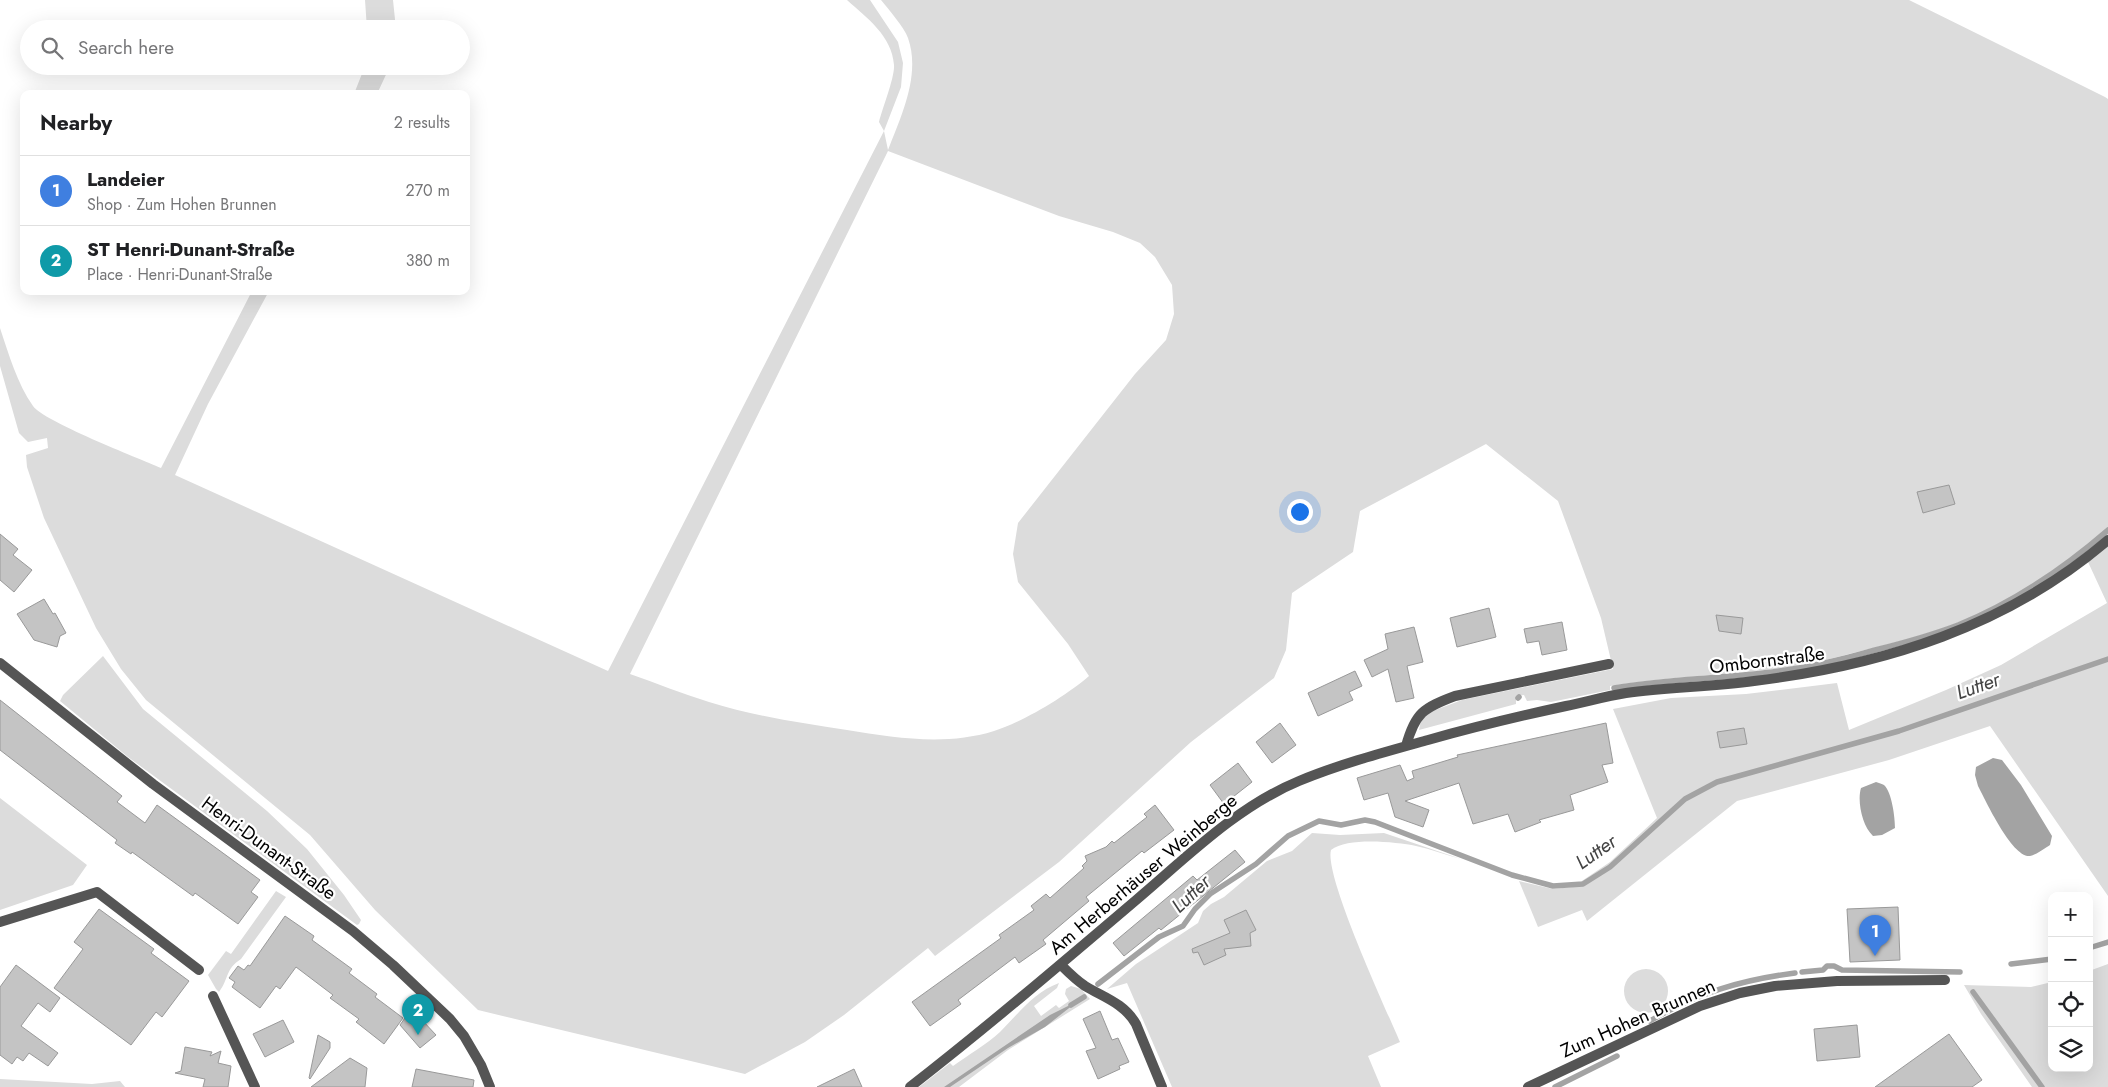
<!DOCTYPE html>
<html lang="en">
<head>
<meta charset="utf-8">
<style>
  :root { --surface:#fff; --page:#f6f6f6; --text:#202124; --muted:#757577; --line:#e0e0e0; --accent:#000 }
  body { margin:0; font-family:Jost,sans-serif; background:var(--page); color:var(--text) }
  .controls { position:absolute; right:15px; bottom:15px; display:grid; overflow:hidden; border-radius:10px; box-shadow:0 5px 20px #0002 }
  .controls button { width:45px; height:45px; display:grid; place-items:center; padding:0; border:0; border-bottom:1px solid var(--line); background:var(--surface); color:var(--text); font:25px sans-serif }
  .you { position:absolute; left:1299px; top:511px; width:18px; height:18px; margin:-12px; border:4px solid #fff; border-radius:50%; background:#1a73e8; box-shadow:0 0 0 8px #1a73e833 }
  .badge { display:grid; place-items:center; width:32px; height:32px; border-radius:50%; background:var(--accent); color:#fff; font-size:16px; font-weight:700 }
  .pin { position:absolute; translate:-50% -41px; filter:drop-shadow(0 1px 2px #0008) }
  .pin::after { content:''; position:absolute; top:26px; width:18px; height:15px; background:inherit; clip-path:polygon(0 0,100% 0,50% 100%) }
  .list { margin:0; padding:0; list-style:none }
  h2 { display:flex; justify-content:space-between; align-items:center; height:65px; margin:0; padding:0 20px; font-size:21px }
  h2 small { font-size:16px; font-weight:400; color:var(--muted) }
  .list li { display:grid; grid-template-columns:32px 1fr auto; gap:15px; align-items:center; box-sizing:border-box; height:70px; padding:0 20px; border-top:1px solid var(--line) }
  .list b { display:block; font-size:19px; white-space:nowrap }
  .list p { margin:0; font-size:16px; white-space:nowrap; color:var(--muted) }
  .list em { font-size:16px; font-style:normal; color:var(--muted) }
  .icon { flex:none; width:28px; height:28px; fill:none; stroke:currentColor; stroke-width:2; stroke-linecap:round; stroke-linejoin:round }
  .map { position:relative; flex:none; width:2108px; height:1087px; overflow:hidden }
  .search { position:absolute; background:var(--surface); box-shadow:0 5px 20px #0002; left:20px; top:20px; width:450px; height:55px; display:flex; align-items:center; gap:12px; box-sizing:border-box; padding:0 18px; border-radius:28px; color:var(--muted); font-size:19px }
  .panel { position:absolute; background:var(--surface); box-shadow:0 5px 20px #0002; left:20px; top:90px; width:450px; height:205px; border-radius:10px }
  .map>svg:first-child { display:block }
  .green { fill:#dcdcdc; fill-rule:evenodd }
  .water { fill:#a3a3a3 }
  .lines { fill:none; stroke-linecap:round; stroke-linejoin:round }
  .stream { stroke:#a3a3a3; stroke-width:5.5 }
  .building { fill:#c4c4c4; stroke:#999 }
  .minor { stroke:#555; stroke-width:10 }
  .labels { text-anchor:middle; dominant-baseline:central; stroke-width:4.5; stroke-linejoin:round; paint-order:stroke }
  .street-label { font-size:19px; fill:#000; stroke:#fff }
  .water-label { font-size:20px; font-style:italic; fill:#444; stroke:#fff }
</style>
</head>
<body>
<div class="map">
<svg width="2108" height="1087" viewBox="0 0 2108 1087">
  <rect width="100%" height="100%" fill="#fff"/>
  <path class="green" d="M365,0H393L396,29H367Z
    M847,0H870L898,42L903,63L901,87L884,131L888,150C901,116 921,75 908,38C904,27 889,10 881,0H1909L2105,97L2108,99V896L1990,726L1889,760L1737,801L1587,921L1582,910L1538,927L1519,881L1553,889L1573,887L1610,862L1657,818L1613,709L1671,698L1746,694L1837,683L1849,730L1946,690L2001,665L2107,603L2082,549C2044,578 2003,605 1959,622C1927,635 1893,643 1861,651C1833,658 1804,666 1775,669C1720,675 1665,677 1610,686V690L1551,702L1537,700L1527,701L1524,695L1516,696V704L1419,730L1421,720L1430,712L1462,700L1613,669L1601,618L1558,501L1486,444L1360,511L1353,552L1292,593L1286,650L1274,678L1191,742L1059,862L935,956L928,948L844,1015L805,1042L745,1074L478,1010L375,910L310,835L146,700L121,669L96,628L44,518L27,467L26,455L48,448L47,438L28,442L19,433L0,366V328C9,355 17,383 33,406C43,421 138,458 161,468L252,291H269L208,404L175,475L608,671L884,131L879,122C882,109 895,77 894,65C892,36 867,18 847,0ZM888,151L1059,216L1113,232L1140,243L1155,257L1172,285L1174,314L1166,340L1135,374L1018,523L1013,554L1018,582L1068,644L1089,676C1066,696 1023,722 994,731C946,746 896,738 847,730C801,723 754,716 709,702C683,694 656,683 630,674Z
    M365,66H390L377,94H354Z
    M103,656L143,709L267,811L307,849L344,895L361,920L359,924L357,925L128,757L60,701L63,695Z
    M0,798L87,865L73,885L0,910Z
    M1312,833L1340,835L1384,833L1461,859C1446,855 1431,849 1416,846C1395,842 1348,837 1331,850C1324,876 1386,1009 1400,1042L1368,1056L1381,1087H1172L1127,983L1107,989L1136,964L1198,923L1203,911L1211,904L1224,897L1267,861L1292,851Z
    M276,891L286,897L241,959C225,969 229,979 219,992L216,989L208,975L226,951L231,954Z
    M2108,964V1087H2032L1981,1014L1964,985L2031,987L2052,982V1068H2089V971Z
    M1624 991a22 22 0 1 1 44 0a22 22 0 1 1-44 0Z
    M1059,983L1057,988L1034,1006L1041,1016L1056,1005L1059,1008L1069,1001L1065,994L1066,989L1071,986L1081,989L1090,999L1008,1050L959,1087H919L950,1063L953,1066C968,1055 986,1045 1000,1032C1018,1014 1034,992 1059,983Z
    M0,1079L92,1084L120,1081L125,1087H0Z"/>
  <path class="water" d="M1993,758L2002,760L2021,785L2052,836L2050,845C2045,848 2036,855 2030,856C2012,858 1986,801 1978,786L1975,775L1976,767Z
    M1876,782C1879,783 1882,784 1884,785C1892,792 1895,818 1895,828L1882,835L1873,836C1862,826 1857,801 1861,788Z
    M1078,1001L1045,1027L1008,1048L950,1087H944L1050,1015Z"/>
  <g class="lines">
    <path class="stream" d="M1614,688C1669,678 1724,679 1779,671C1812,667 1844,659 1875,650C1903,643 1932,635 1958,625C2013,603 2064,568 2108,530
      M1518,698L1519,697
      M2089,948L2108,942
      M2011,964L2052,959
      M1802,972L1823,970L1827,966H1834L1842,970L1960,972
      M1098,984L1159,937L1183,926L1195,909L1210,894L1256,864L1288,836L1319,821L1341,825L1365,820L1375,822L1512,875L1553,886L1583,884L1610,867L1685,799L1717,782L1899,731L2108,659
      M1973,992L2042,1087
      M1071,1005L1084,997
      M1650,1021C1697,993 1741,980 1795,973
      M1555,1087L1617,1056"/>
  </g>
  <path class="building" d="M1949,485L1955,504L1923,513L1917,492Z
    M0,534L18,549L13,555L32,570L14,592L0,580Z
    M44,599L53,614L55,613L66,633L60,636L57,647L34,640L17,614Z
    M1489,608L1496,637L1457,647L1450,618Z
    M1716,615L1743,618L1741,634L1719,631Z
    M1562,622L1567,650L1542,655L1539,641L1527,643L1524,629Z
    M1414,627L1423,662L1407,666L1414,698L1396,702L1388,669L1372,677L1364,660L1388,649L1385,634Z
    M1355,671L1362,686L1349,692L1353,700L1318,716L1308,693Z
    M0,700L122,796L117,802L145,823L157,805L260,880L251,892L258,897L238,924L195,893L193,896L132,852L131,854L115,843L117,840L0,750Z
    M1280,723L1296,745L1272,763L1256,742Z
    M1606,723L1613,763L1602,765L1608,782L1570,795L1574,810L1539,820L1541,822L1515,832L1508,814L1473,824L1459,783L1405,801L1429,810L1423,827L1395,817L1388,793L1364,800L1357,778L1400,765L1407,781L1414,778L1412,771L1458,757L1457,755Z
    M1744,728L1747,744L1720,748L1717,732Z
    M1238,763L1252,782L1224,804L1210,785Z
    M1155,805L1174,830L1144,853L1142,851L1086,897L1089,901L1043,940L1046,944L1019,963L1015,957L958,1000L961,1004L930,1026L912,1002L1001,938L999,935L1034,910L1031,906L1046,894L1050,898L1084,868L1082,866L1087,861L1085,856L1106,847L1112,841L1114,843L1147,817L1144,814Z
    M1235,850L1245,862L1161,930L1159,928L1124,956L1113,943L1193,876L1197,880Z
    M1898,907L1900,960L1850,962L1847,909Z
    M99,909L154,949L151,953L189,981L162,1017L156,1012L131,1045L54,988L83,949L74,942Z
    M1246,910L1256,930L1250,933L1251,946L1224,949L1226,955L1204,965L1198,952L1193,953L1192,949L1230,933L1224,920Z
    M285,916L314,936L312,940L352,969L349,973L377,994L375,997L403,1018L384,1044L356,1022L359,1019L330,998L333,995L296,967L280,989L276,986L260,1008L232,987L235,982L229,978L238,966L244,970L248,965L250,966Z
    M16,965L60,998L50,1012L38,1003L21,1026L58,1053L48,1066L29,1053L23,1061L17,1057L12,1064L0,1055V987Z
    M412,1008L425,1016L422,1020L436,1035L420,1048L400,1025Z
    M1100,1011L1112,1040L1118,1038L1129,1062L1119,1066L1120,1069L1098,1079L1086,1051L1096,1048L1083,1019Z
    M283,1020L294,1042L265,1057L253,1034Z
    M1857,1025L1860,1057L1817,1061L1814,1029Z
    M1949,1034L1982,1080L1972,1087H1875Z
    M318,1035L330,1042V1048L310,1079L309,1078Z
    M185,1047L212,1052L210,1056L221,1051L218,1063L231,1066L228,1087H203L205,1079L175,1073L181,1071Z
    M350,1058L367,1068L365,1087H311Z
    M416,1069L474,1080L473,1087H412Z
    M854,1069L862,1087H817Z"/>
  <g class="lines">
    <path class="minor" d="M0,663L153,784L353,931L393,965L450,1019L464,1036L481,1065L490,1087
      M1406,746C1415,713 1423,708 1455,696L1609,664
      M0,922L97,892L199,970
      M1061,965C1068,972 1076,980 1085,986C1103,997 1124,1003 1136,1024L1162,1087
      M213,996L255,1087
      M910,1087C987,1027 1061,964 1135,901C1186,858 1236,807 1299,781C1340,764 1385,752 1428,740C1474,727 1520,716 1566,706C1586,702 1606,696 1626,693C1668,687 1712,687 1754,681C1884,665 2008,626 2108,540
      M1528,1087L1700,1006L1740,993L1775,986L1837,981L1945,980"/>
  </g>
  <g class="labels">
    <g class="street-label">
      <text transform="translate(1767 660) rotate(-7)">Ombornstraße</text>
      <text transform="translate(269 848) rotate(36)">Henri-Dunant-Straße</text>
      <text transform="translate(1143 874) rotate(-40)">Am Herberhäuser Weinberge</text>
      <text transform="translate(1638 1018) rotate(-24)">Zum Hohen Brunnen</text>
    </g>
    <g class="water-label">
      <text transform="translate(1978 686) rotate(-19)">Lutter</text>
      <text transform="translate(1596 852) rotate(-35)">Lutter</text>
      <text transform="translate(1191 894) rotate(-43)">Lutter</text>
    </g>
  </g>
</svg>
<div class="controls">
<button>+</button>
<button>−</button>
<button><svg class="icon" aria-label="locate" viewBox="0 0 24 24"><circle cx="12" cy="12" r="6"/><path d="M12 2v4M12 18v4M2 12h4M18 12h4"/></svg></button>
<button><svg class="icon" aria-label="layers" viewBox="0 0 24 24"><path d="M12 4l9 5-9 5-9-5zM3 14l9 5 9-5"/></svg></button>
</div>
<div class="you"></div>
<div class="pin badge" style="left:1875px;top:956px;background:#3f7fe0">1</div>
<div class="pin badge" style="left:418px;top:1035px;background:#0f9aa8">2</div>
<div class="search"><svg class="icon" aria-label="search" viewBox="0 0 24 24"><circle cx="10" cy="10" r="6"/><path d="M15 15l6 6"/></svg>Search here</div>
<section class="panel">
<h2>Nearby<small>2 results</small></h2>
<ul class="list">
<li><span class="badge" style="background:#3f7fe0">1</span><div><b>Landeier</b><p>Shop · Zum Hohen Brunnen</p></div><em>270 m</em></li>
<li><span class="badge" style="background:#0f9aa8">2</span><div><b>ST Henri-Dunant-Straße</b><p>Place · Henri-Dunant-Straße</p></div><em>380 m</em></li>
</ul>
</section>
</div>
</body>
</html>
